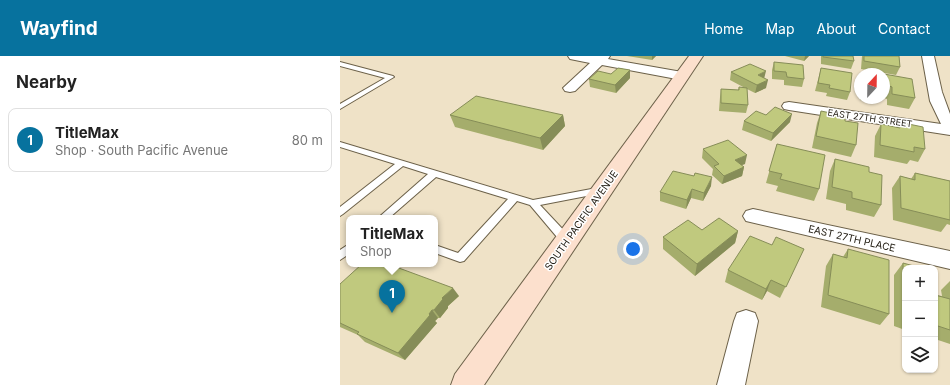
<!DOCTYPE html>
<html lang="en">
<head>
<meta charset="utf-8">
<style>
  :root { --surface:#fff; --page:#f6f6f6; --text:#222; --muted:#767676; --line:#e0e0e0; --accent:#07729e }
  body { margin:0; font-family:Inter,sans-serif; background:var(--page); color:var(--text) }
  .controls { position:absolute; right:12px; bottom:12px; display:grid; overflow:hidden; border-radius:8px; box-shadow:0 1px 3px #0004 }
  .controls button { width:36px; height:36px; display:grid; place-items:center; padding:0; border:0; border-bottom:1px solid var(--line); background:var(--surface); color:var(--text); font:20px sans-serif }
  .compass { position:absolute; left:514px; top:12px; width:36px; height:36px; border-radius:50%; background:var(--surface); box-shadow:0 1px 3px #0004; rotate:22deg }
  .you { position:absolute; left:293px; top:193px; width:14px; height:14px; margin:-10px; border:3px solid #fff; border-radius:50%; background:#1a73e8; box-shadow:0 0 0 6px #1a73e833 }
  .badge { display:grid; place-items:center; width:26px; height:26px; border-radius:50%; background:var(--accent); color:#fff; font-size:13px; font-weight:700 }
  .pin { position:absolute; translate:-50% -33px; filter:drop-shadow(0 1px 2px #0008) }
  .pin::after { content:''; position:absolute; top:21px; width:14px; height:12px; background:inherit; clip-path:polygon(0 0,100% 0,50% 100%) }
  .popup { position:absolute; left:6px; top:159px; width:92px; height:52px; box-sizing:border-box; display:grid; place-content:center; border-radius:8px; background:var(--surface); filter:drop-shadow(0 1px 3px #0005); font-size:13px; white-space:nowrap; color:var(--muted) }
  .popup b { font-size:15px; color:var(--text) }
  .popup::after { content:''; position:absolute; left:50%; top:100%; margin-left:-8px; border:8px solid transparent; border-top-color:var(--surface) }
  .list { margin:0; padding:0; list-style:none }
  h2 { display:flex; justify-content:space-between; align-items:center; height:52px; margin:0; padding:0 16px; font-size:17px }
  h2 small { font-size:13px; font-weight:400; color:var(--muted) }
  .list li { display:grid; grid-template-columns:26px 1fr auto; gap:12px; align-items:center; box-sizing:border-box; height:64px; margin:0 8px 8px; padding:0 8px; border:1px solid var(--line); border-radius:8px }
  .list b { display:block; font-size:15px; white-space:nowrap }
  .list p { margin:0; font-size:13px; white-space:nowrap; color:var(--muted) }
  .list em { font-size:13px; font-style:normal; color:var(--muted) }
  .icon { flex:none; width:22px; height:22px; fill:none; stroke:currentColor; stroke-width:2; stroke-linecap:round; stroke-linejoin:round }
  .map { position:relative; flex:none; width:610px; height:329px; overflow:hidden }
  header { display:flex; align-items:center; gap:24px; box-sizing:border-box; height:56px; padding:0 20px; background:var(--accent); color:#fff }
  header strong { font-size:19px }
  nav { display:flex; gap:22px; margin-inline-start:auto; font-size:14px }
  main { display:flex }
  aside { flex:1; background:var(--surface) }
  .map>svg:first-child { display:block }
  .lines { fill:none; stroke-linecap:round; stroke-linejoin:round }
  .service-casing { stroke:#6c6149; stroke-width:2 }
  .minor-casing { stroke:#6c6149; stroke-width:2 }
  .secondary-casing { stroke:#6c6149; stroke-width:2 }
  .service { fill:#fff; fill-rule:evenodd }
  .minor { fill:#fff; fill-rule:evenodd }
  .secondary { fill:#fce0cd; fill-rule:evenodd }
  .wall { fill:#a5ad6c }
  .shaded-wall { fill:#868d58 }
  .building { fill:#c0c97e; stroke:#868d58 }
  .labels { text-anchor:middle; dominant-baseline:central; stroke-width:3; stroke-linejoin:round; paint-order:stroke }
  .far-street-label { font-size:9px; fill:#272218; stroke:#fff }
  .street-label { font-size:10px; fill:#272218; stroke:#fff }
</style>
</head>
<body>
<header>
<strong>Wayfind</strong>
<nav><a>Home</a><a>Map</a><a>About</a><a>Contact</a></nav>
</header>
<main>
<aside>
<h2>Nearby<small></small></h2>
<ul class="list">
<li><span class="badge">1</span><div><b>TitleMax</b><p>Shop · South Pacific Avenue</p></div><em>80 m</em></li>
</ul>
</aside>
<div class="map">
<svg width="610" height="329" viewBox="0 0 610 329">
  <rect width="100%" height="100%" fill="#efe2c7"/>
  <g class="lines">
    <defs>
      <path id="service" d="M0,6L53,20L54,21L0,53V48L45,22L0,10Z
        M0,86L193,144L262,131L267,134L262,137L200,149L230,181L231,184L230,187H222L190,149L177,145L124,205L120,206L95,197V189L118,197L168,143L96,121L49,162H38L88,118L63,110L3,158L0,160V151L55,108L0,91Z
        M9,188V198L0,204V194Z"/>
      <path id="minor" d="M228,0H270L268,3L342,16L347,17L349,20L347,23L342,24L262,9L235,35L230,36L225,35L223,32L250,7L230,3Z
        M582,0H594L602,36L610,58V79L449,54L444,53L442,50L444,47L449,46L601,68L590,45Z
        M413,153L610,195V213L406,165L403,160L406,155Z
        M406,254L415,257L418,265L405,329H377L394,265L397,257Z"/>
      <path id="secondary" d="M349,0H363L144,329H111L115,318Z"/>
    </defs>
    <use href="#service" class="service-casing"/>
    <use href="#minor" class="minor-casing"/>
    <use href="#secondary" class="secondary-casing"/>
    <use href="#service" class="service"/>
    <use href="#minor" class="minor"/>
    <use href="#secondary" class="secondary"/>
  </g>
  <path class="wall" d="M287,0H316L312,4Z
    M445,0H469L464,5Z
    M481,0H513L514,5L511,13L481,8Z
    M522,0H559L560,11L556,19L521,13Z
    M434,6L464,23L462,31L444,29V24L432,23V14Z
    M481,12L510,36L507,44L486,40L487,37L475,35L479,20Z
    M290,14V22L276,37L250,31L249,23Z
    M391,16L424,22L426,32L415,37L407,33L408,49L406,57L379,55L380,41L381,33L398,34L399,31L405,32L390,24Z
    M544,18L575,42L569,53L547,49V43L544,42Z
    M520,42H538L535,47L520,44Z
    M481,55L505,65L516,89L511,101L472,92L477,67Z
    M110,59H223L225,70L203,94L115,71Z
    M426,59L450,66L431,85L402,74L404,65Z
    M559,66L585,93L578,106L570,104L567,108L534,101L535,80L541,68L557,71Z
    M437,88L479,133L474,145L436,135L438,130L426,127Z
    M363,93L405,108L401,109L404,111L402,120L382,128L372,119L373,113L362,102Z
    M495,103L529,116L541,149L534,161L506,154V148L486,143L490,115Z
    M575,117L610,125V169L607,168L601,176L553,164L552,132L560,120L571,123Z
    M371,130L363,145L351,142L346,153L320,145V136Z
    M362,174L398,175L395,187L355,220L323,193V181Z
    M432,189L464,193L440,242L427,235L422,244L385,226L388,214Z
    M508,193L549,258L540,269L481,251L486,210L493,198L503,201Z
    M563,207L565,212V274L554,270V219Z
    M610,225V288L595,283V239L602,240L601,234Z
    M0,228L119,240L108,250V252L100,262H98L95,265L97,267L65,304L25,286L18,279L0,271Z"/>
  <path class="shaded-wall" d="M312,0H316L312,4Z
    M465,0H469L464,5Z
    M290,14V22L276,37L275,29Z
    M426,15L424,23L418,19Z
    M428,24L426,32L415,37L417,29Z
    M452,58L450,66L431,85L433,77Z
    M223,59L225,70L203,94L200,82Z
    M407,99L405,108L393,112L395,104Z
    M404,111L402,120L382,128L384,120Z
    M372,121L371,130L363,145L364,137Z
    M352,133L351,142L346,153L347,144Z
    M398,175L395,187L355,220L357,208Z
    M431,224L427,235L422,244L426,233Z
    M113,232L119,240L108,250V252L100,262L94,254L102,242Z
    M92,254L98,262L95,265L97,267L65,304L58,297Z"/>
  <path class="building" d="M483,0H513L514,5L483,1Z
    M524,0H559L560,11L524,5Z
    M434,6L463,9L464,23L447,21L446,16L434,15Z
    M410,8L426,15L418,19L428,24L417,29L391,16Z
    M278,12L290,14L275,29L249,23L258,15L271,18Z
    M481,12L512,17L510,36L489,32L490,29L478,27Z
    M526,15L542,18H526Z
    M544,18L572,23L575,42L552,38V31L544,28Z
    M399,31L407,32L408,49L381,47V33L399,34Z
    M136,40L223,59L200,82L110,59Z
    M435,51L452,58L433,77L404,65L416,55L426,59Z
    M481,55L505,60V65L518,67L516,89L476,80Z
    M559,66L583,71L585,93L574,91V96L540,89L541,68L560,72Z
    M388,84L407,99L395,104L404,111L384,120L374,110L379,108L363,93Z
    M437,88L485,99L479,133L440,123L442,118L429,115Z
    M495,103L529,111V116L542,119L541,149L512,142V136L492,131Z
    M333,115L354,120L355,117L372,121L364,137L352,133L347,144L320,136Z
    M575,117L610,125V164L561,152L560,120L575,124Z
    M379,162L398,175L357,208L323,181L348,164L362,174Z
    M410,180L432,189L436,181L464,193L446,231L431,224L426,233L388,214Z
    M508,193L549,204V258L488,239L493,198L507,202Z
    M563,207L581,212H565V260L564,259Z
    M22,208H48L113,232L102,242L103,243L94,254H92L89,258L90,259L58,297L17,278L19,276L0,267V228Z
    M595,239L610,243V274L595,269Z"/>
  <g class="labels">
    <g class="far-street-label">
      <text transform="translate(530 62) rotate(8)">EAST 27TH STREET</text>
    </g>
    <g class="street-label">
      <text transform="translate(241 164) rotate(-55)">SOUTH PACIFIC AVENUE</text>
      <text transform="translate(512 182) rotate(13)">EAST 27TH PLACE</text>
    </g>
  </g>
</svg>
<div class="controls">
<button>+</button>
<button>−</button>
<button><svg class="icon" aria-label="layers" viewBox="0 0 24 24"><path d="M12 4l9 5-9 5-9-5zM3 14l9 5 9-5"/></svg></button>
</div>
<svg class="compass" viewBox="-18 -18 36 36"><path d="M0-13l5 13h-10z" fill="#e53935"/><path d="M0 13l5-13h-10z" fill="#767676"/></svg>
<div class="you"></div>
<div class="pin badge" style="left:52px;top:257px">1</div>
<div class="popup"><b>TitleMax</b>Shop</div>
</div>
</main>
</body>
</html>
